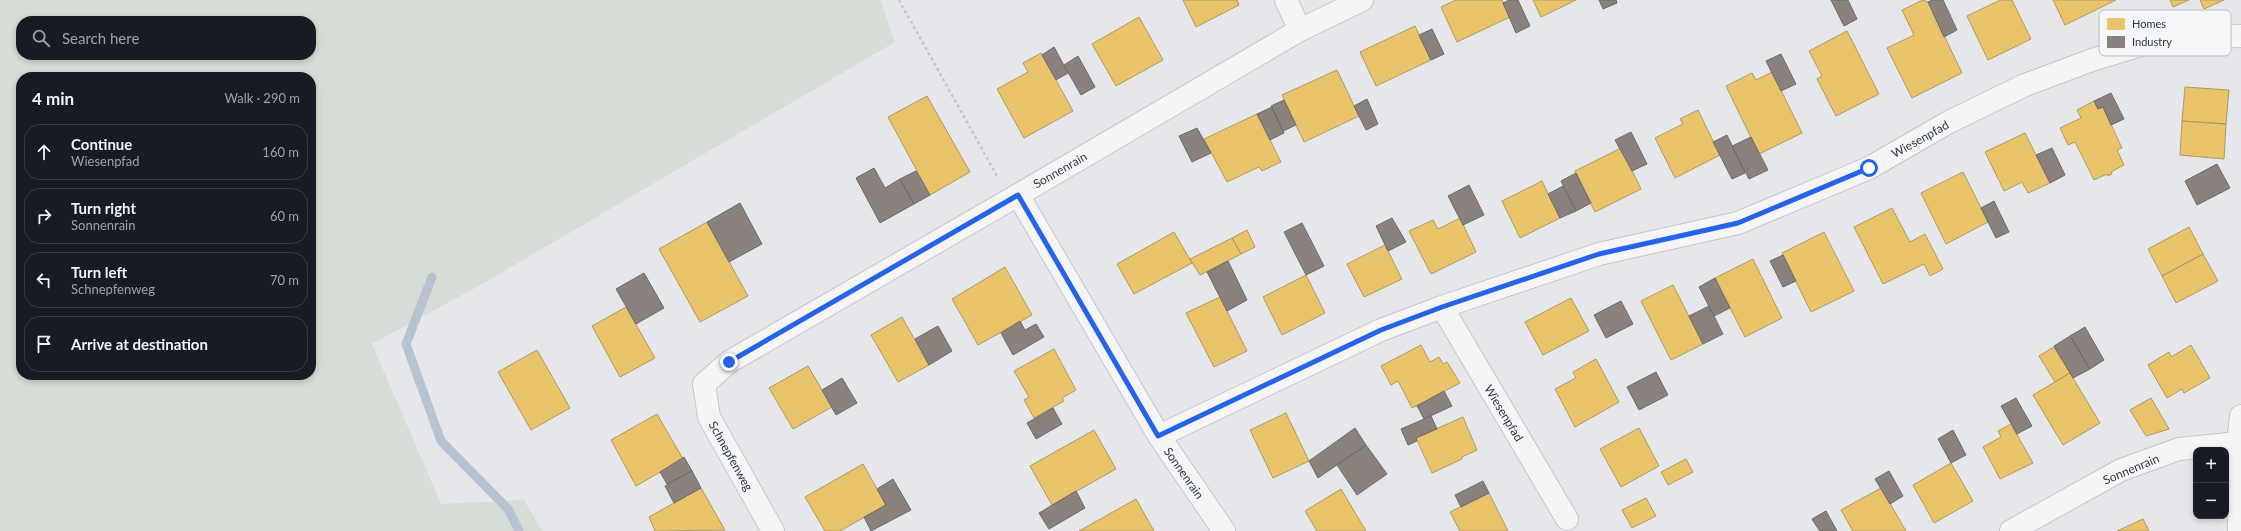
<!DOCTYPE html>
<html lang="en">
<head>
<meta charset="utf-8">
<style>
  :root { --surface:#171b24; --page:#242831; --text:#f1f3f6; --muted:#9ea1a6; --line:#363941 }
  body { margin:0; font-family:Lato,sans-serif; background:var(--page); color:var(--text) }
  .controls { position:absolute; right:12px; bottom:12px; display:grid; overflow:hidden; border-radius:8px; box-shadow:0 2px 6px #0003 }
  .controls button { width:36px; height:36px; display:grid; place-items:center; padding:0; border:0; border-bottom:1px solid var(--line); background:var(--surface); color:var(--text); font:20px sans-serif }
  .stop { position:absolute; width:12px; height:12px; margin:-9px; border:3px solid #2563eb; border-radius:50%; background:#fff }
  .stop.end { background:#2563eb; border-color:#fff; box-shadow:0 1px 4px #0008 }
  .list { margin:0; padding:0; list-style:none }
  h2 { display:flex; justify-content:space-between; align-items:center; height:52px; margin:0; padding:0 16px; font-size:17px }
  h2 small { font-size:13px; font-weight:400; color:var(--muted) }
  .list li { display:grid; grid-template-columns:26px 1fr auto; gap:12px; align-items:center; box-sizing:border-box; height:56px; margin:0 8px 8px; padding:0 8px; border:1px solid var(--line); border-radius:16px }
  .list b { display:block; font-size:15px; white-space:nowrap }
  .list p { margin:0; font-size:13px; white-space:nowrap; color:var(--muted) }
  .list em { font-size:13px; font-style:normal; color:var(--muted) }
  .icon { flex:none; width:22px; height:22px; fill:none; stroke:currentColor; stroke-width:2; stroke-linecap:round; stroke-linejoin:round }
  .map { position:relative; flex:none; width:2241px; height:531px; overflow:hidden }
  .search { position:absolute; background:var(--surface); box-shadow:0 2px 6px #0003; left:16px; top:16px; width:300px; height:44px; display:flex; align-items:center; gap:10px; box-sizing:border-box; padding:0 14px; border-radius:16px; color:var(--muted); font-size:15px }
  .panel { position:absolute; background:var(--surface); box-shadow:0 2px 6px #0003; left:16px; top:72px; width:300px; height:308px; border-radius:16px }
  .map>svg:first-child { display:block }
  .green { fill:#d6ddd6; fill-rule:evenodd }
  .homes { fill:#e9c46a; stroke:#b1995e }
  .industry { fill:#8a817c; stroke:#6e6a6b }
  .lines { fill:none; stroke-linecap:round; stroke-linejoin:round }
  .stream { stroke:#b8c3d2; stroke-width:9 }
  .minor-casing { stroke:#c4c5c8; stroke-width:24 }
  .path { stroke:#c3c5c9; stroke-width:2.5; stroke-dasharray:3 3; stroke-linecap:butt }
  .minor { stroke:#f5f5f6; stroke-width:22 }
  .route { stroke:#2563eb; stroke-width:5 }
  .labels { text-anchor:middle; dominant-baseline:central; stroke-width:4; stroke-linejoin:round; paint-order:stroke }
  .street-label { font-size:12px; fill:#2e3442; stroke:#f4f6f8 }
  .key { fill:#f4f6f8; stroke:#b9bcc1; stroke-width:1 }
  .key-label { font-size:11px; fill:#2e3442 }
</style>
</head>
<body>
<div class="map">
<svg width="2241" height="531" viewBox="0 0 2241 531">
  <rect width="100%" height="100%" fill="#e5e7ea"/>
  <path class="green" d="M0,0H881L895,42L477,287L372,344L441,504L524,500L542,531H0ZM21,21H311V55H21ZM21,77H311V375H21Z"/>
  <path class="homes" d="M1183,0H1237L1239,5L1196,27Z
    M1456,0H1502L1510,17L1457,42L1441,7Z
    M1533,0H1576L1541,17Z
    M1923,0L1928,2L1962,73L1912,98L1887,48L1914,35L1902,10Z
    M2000,0H2012L2031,39L1988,60L1967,16Z
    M2053,0H2116L2065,25Z
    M2170,0H2189L2173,7Z
    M2200,0H2224L2204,9Z
    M1139,17L1163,60L1116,86L1092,44Z
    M1415,26L1431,60L1376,86L1360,52Z
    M1847,31L1879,94L1836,116L1817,79L1822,76L1809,51Z
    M1041,53L1073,111L1024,138L997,89L1028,72L1023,63Z
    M1337,70L1359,116L1304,142L1282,95Z
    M1772,72L1802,133L1759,154L1726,86L1752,73L1756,80Z
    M2185,87L2229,90L2226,124L2182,121Z
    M927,96L970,172L930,195L888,117Z
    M2094,101L2098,109L2103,107L2122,148L2117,150L2124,165L2111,172L2112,174L2108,176L2107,174L2094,180L2075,142L2068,145L2060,128L2081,118L2077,110Z
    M1698,110L1720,155L1675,178L1655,138L1683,124L1680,119Z
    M1257,114L1281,162L1262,171L1259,167L1227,182L1204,139Z
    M2182,121L2226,124L2224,159L2180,155Z
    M2025,133L2050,183L2028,193L2022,182L2004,191L1985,152Z
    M1621,148L1641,189L1595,212L1575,171Z
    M1963,172L1988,222L1946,244L1921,193Z
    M1542,181L1560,218L1520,238L1502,201Z
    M1892,208L1910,242L1925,234L1943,269L1930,276L1924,264L1883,284L1854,227Z
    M1460,218L1476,252L1431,274L1409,231L1433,220L1438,229Z
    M707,222L748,296L700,322L659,249Z
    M2189,227L2203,254L2162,276L2148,249Z
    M1247,230L1255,247L1241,254L1232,238Z
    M1174,232L1192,263L1134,294L1117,264Z
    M1824,232L1854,291L1811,312L1782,253Z
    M1232,238L1241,254L1200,275L1190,259Z
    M1385,245L1402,279L1364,297L1347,264Z
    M2203,254L2218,281L2176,303L2162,276Z
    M1753,259L1782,318L1745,337L1715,278Z
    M1005,267L1032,315L978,345L952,299Z
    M1306,275L1325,313L1282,335L1263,297Z
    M1673,285L1703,344L1671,360L1641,301Z
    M1220,297L1247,351L1214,367L1186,313Z
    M1571,298L1589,331L1543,355L1525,322Z
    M626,307L655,358L620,377L592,326Z
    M902,317L929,365L898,382L871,335Z
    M1421,345L1430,362L1439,357L1443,364L1447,362L1460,383L1412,408L1398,381L1391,385L1381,366Z
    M2191,345L2210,378L2184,393L2182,389L2167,398L2148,365L2169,352L2171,357Z
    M2054,347L2070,373L2055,382L2039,356Z
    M1054,349L1076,390L1062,398L1064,401L1034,418L1024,400L1029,397L1014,371Z
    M537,350L570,408L531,430L498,372Z
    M1596,359L1619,402L1575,427L1555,389L1576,378L1573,372Z
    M808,366L832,407L793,429L769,388Z
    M2070,373L2100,423L2063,445L2033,395Z
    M2151,398L2169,429L2146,436L2130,410Z
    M1286,413L1309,461L1273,478L1250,430Z
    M657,414L683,459L636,486L611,440Z
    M1463,417L1477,450L1462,457V459L1432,473L1416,438Z
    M2011,424L2033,463L2000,479L1983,447L2001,437L1998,431Z
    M1639,428L1659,466L1621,487L1600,449Z
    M1094,430L1116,469L1052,505L1030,466Z
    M1686,459L1693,472L1668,485L1661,472Z
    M1951,463L1973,501L1934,523L1913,485Z
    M863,464L886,505L840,531H825L805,497Z
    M701,488L725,530L655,531L649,517Z
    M1881,488L1906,531H1853L1841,510Z
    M1341,489L1366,531H1317L1305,511Z
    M1489,493L1508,531H1460L1450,512Z
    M1646,498L1656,516L1632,528L1622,510Z
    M1136,499L1154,531H1079Z
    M2143,519L2149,531H2117Z"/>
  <path class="industry" d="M1509,0H1518L1530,26L1516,33L1503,3Z
    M1599,0H1616L1617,3L1603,9Z
    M1831,0H1848L1857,19L1844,26Z
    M1932,0H1943L1957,30L1944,37L1928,2Z
    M1432,29L1444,54L1431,60L1419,35Z
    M1054,47L1068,73L1056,80L1042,55Z
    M1781,54L1796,84L1781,91L1766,61Z
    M1078,56L1095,87L1081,95L1064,65Z
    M2111,93L2124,119L2111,125L2103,107L2098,109L2094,101Z
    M1367,99L1378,124L1366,130L1354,106Z
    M1284,100L1296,125L1283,131L1271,106Z
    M1272,107L1284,133L1270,140L1257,114Z
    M1197,128L1211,153L1192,162L1179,136Z
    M1631,132L1647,164L1632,171L1615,140Z
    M1727,135L1745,173L1732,179L1713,142Z
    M1751,137L1768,170L1749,179L1732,146Z
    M2052,148L2065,175L2050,183L2036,155Z
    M2217,164L2230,188L2197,205L2185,181Z
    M874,168L885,188L900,179L914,204L880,223L856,178Z
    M916,171L930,195L914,204L900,179Z
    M1576,173L1591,203L1576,211L1561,181Z
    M1469,185L1484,215L1463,225L1448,196Z
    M1563,186L1576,211L1560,218L1548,194Z
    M1994,201L2009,232L1996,238L1981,208Z
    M740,203L762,244L729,262L707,222Z
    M1392,218L1406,242L1388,251L1376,226Z
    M1302,223L1324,266L1306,275L1284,232Z
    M1783,255L1796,281L1783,287L1770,261Z
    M1228,261L1247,300L1227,311L1207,272Z
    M644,273L664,308L636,324L616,289Z
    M1715,278L1730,308L1714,316L1699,287Z
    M1621,301L1633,324L1606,338L1594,315Z
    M1709,306L1723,334L1703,344L1689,316Z
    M1020,321L1025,330L1036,324L1044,337L1013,355L1001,333Z
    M938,326L952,351L929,365L915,339Z
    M2085,327L2104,360L2090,369L2070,336Z
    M2070,336L2090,369L2073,378L2054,346Z
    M1656,372L1668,395L1639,410L1627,387Z
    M842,378L857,403L836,415L822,390Z
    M1444,391L1452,406L1424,419L1417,406Z
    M2016,398L2032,426L2017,434L2001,406Z
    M1053,408L1062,424L1036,439L1027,423Z
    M1431,416L1437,429L1416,438L1417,441L1408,445L1401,429Z
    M1355,428L1366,445L1318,478L1309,461Z
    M1953,430L1966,455L1951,463L1938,439Z
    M1366,445L1387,474L1357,495L1337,465Z
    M684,457L692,471L667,484L660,472Z
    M692,471L701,488L674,503L665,486Z
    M1889,471L1903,496L1890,504L1875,479Z
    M893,479L911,510L871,531L864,517L886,505L877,489Z
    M1483,481L1489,493L1461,507L1455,495Z
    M1076,491L1085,508L1049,529L1039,513Z
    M1826,511L1837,531H1820L1817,527L1812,519Z"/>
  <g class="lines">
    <path class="stream" d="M432,277L406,344L441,441L508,509L519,531"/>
    <defs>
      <path id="minor" d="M1286,0L1300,30
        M1442,307L1567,519
        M1159,436L1381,330L1442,307L1599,254L1738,223L1869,168L1949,122L2025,85L2092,60L2144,44L2202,37L2241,36
        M773,531L709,417L704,384L729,362L1018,195
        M1224,531L1159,436L1018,195L1300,30L1362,0
        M2011,531L2121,470L2179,449L2238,443
        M2239,531L2238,443L2241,416"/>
    </defs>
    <use href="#minor" class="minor-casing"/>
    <path class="path" d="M899,0L997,176"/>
    <use href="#minor" class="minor"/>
  </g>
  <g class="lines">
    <path class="route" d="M729,362L1018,195L1158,436L1381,330L1442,307L1599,254L1738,223L1869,168"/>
  </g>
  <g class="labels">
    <g class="street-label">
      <text transform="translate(1920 139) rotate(-29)">Wiesenpfad</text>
      <text transform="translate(1060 170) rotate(-30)">Sonnenrain</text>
      <text transform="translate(1504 413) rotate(59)">Wiesenpfad</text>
      <text transform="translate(731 456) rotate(61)">Schnepfenweg</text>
      <text transform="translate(2131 469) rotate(-23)">Sonnenrain</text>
      <text transform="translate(1184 473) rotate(55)">Sonnenrain</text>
    </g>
  </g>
  <rect x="2099" y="10" width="132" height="46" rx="6" class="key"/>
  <rect x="2107" y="18" width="18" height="12" fill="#e9c46a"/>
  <rect x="2107" y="36" width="18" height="12" fill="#8a817c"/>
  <g class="key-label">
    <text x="2132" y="28">Homes</text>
    <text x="2132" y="46">Industry</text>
  </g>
</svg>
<div class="controls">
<button>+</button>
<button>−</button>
</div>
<div class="stop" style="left:1869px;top:168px"></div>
<div class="stop end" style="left:729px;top:362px"></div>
<div class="search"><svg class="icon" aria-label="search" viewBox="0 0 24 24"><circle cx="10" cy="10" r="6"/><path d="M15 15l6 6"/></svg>Search here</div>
<section class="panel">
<h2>4 min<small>Walk · 290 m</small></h2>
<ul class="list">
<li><svg class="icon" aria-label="ahead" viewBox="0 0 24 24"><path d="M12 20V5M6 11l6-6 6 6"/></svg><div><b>Continue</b><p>Wiesenpfad</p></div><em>160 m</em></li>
<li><svg class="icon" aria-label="right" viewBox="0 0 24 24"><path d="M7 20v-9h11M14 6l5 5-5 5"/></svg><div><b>Turn right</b><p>Sonnenrain</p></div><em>60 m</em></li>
<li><svg class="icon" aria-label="left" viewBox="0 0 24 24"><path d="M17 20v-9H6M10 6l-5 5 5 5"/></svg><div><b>Turn left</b><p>Schnepfenweg</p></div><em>70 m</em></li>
<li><svg class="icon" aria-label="arrive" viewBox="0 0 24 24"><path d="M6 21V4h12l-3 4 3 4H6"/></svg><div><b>Arrive at destination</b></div></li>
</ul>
</section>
</div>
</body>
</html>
